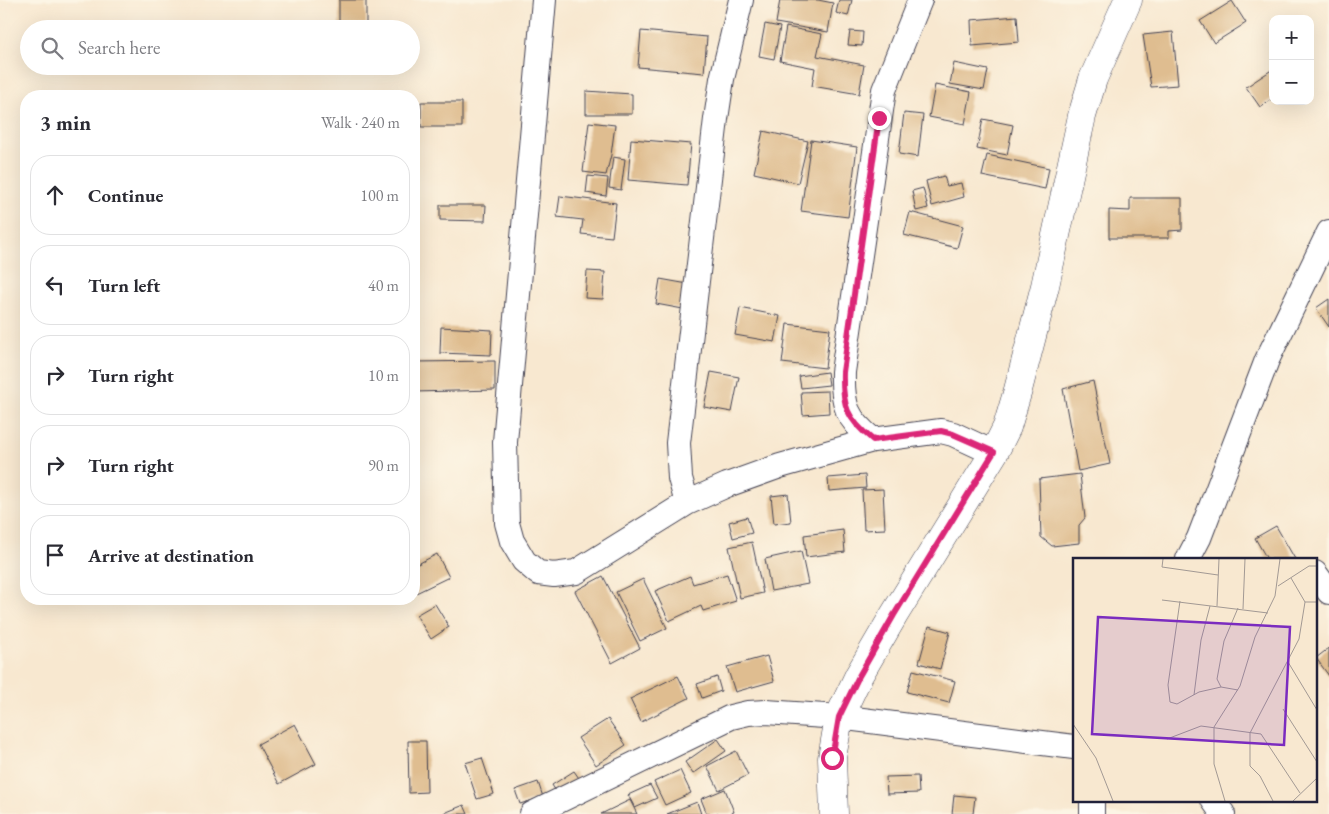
<!DOCTYPE html>
<html lang="en">
<head>
<meta charset="utf-8">
<style>
  :root { --surface:#fff; --page:#f7f7f7; --text:#2b2b33; --muted:#7c7c81; --line:#e1e1e2 }
  body { margin:0; font-family:"EB Garamond",serif; background:var(--page); color:var(--text) }
  .controls { position:absolute; right:15px; top:15px; display:grid; overflow:hidden; border-radius:10px; box-shadow:0 5px 20px #0002 }
  .controls button { width:45px; height:45px; display:grid; place-items:center; padding:0; border:0; border-bottom:1px solid var(--line); background:var(--surface); color:var(--text); font:25px sans-serif }
  .stop { position:absolute; width:15px; height:15px; margin:-11px; border:4px solid #db2777; border-radius:50%; background:#fff }
  .stop.end { background:#db2777; border-color:#fff; box-shadow:0 1px 5px #0008 }
  .list { margin:0; padding:0; list-style:none }
  h2 { display:flex; justify-content:space-between; align-items:center; height:65px; margin:0; padding:0 20px; font-size:21px }
  h2 small { font-size:16px; font-weight:400; color:var(--muted) }
  .list li { display:grid; grid-template-columns:32px 1fr auto; gap:15px; align-items:center; box-sizing:border-box; height:80px; margin:0 10px 10px; padding:0 10px; border:1px solid var(--line); border-radius:20px }
  .list b { display:block; font-size:19px; white-space:nowrap }
  .list em { font-size:16px; font-style:normal; color:var(--muted) }
  .icon { flex:none; width:28px; height:28px; fill:none; stroke:currentColor; stroke-width:2; stroke-linecap:round; stroke-linejoin:round }
  .map { position:relative; flex:none; width:1329px; height:814px; overflow:hidden }
  .search { position:absolute; background:var(--surface); box-shadow:0 5px 20px #0002; left:20px; top:20px; width:400px; height:55px; display:flex; align-items:center; gap:12px; box-sizing:border-box; padding:0 18px; border-radius:28px; color:var(--muted); font-size:19px }
  .panel { position:absolute; background:var(--surface); box-shadow:0 5px 20px #0002; left:20px; top:90px; width:400px; height:515px; border-radius:20px }
  .map>svg:first-child { display:block }
  .building { fill:#dfbd90 }
  .lines { fill:none; stroke-linecap:round; stroke-linejoin:round }
  .minor-casing { stroke:#424051; stroke-width:26 }
  .tertiary-casing { stroke:#424051; stroke-width:29 }
  .minor { stroke:#fff; stroke-width:24 }
  .tertiary { stroke:#fff; stroke-width:28 }
  .route { stroke:#db2777; stroke-width:6 }
  .inset-road { fill:none; stroke:#a29994; stroke-width:1 }
  .view { fill:#7b2cbf; fill-opacity:0.15; stroke:#7b2cbf; stroke-width:2.5 }
  .inset-edge { fill:none; stroke:#22223b; stroke-width:2.5 }
</style>
</head>
<body>
<div class="map">
<svg width="1329" height="814" viewBox="0 0 1329 814">
  <rect width="100%" height="100%" fill="#fcf5e5"/>
  <filter id="ink" filterUnits="userSpaceOnUse"><feTurbulence type="fractalNoise" baseFrequency=".02" numOctaves="2"/><feDisplacementMap in="SourceGraphic" scale="10" xChannelSelector="R" yChannelSelector="G"/><feConvolveMatrix kernelMatrix="1 2 1 2 8 2 1 2 1" color-interpolation-filters="sRGB"/></filter>
  <filter id="wash" filterUnits="userSpaceOnUse"><feTurbulence type="fractalNoise" baseFrequency=".0096" numOctaves="4" result="noise"/><feDisplacementMap in="SourceGraphic" scale="20" xChannelSelector="R" yChannelSelector="G"/><feGaussianBlur stdDeviation="1.12" result="paint"/><feColorMatrix in="noise" values="0 0 0 0 0 0 0 0 0 0 0 0 0 0 0 0 0 1.4 0 .05"/><feComposite in="paint" operator="in"/></filter>
  <g filter="url(#wash)">
    <rect width="100%" height="100%" fill="#f8e8d0"/>
    <g id="blocks">
      <path class="building" d="M339,0H366V24L339,25Z
        M780,0H818L833,3L828,32L776,23Z
        M839,0H852L848,16L836,13Z
        M1232,1L1246,23L1214,43L1200,21Z
        M1017,16L1019,42L972,46L971,20Z
        M765,24L780,27L774,59L759,56Z
        M786,27L822,34L817,56L864,65L859,94L812,86L815,68L780,61Z
        M641,31L707,37L704,73L638,67Z
        M850,31L863,32L862,46L848,45Z
        M1173,32L1178,85L1151,87L1143,35Z
        M954,63L988,70L984,90L950,84Z
        M1273,69V98L1260,107L1246,87Z
        M935,85L971,92L965,124L929,117Z
        M586,91L632,94V114H586Z
        M421,102H462V127H421Z
        M904,113L923,115L918,157L899,154Z
        M983,119L1013,125L1007,155L977,149Z
        M589,122L615,125L611,155L606,175L583,172Z
        M763,131L808,141L798,183L754,173Z
        M631,139L691,144L687,185L628,180Z
        M811,140L857,147L848,217L801,211Z
        M987,155L1049,168L1045,189L982,176Z
        M613,157L625,159L621,190L609,188Z
        M588,176L608,178L606,196L586,193Z
        M944,176L947,186L961,183L964,197L932,206L926,181Z
        M923,188L928,208L916,211L912,191Z
        M560,196L616,203L612,237L581,234L583,220L557,217Z
        M1130,198H1182V230L1169,231V238H1109V210L1130,211Z
        M440,205H486L485,221L440,220Z
        M910,212L963,226L957,248L904,235Z
        M587,271L605,272L603,299L585,298Z
        M660,279L688,284L683,309L656,304Z
        M1329,299V327L1316,308Z
        M740,308L780,316L775,342L735,335Z
        M787,324L830,329L825,368L782,363Z
        M441,327L492,330L491,355L440,353Z
        M495,361V390L414,392V362Z
        M711,372L739,377L732,412L704,407Z
        M827,372L829,385L801,388L799,376Z
        M1093,381L1110,464L1078,471L1063,389Z
        M828,391L829,413L803,415L801,392Z
        M1080,474L1085,518L1079,525V543L1052,546L1041,537L1039,479Z
        M865,475L866,488L829,491L828,478Z
        M883,489L885,529L864,530L862,490Z
        M788,494L791,522L774,524L771,496Z
        M747,517L752,533L733,538L729,522Z
        M1276,526L1295,559H1267L1255,538Z
        M843,530L845,552L806,557L804,535Z
        M752,542L763,593L740,598L729,547Z
        M801,551L808,584L771,591L765,559Z
        M437,554L449,577L414,594V566Z
        M727,574L736,601L703,611L701,606L669,621L655,591L690,576L693,584Z
        M603,576L640,648L612,663L575,591Z
        M643,579L667,628L640,641L616,592Z
        M435,604L449,627L431,639L416,615Z
        M929,626L950,632L940,669L919,663Z
        M1329,648V676L1316,658Z
        M767,656L774,681L735,692L727,667Z
        M913,670L955,681L949,703L907,692Z
        M678,676L689,698L641,722L630,699Z
        M717,677L721,691L702,698L697,684Z
        M608,719L626,745L596,765L578,738Z
        M295,724L316,764L279,784L258,744Z
        M718,739L726,751L693,774L685,762Z
        M408,741H426L427,792L409,793Z
        M736,751L748,775L719,790L707,766Z
        M482,758L494,794L477,799L465,763Z
        M680,770L691,793L665,805L654,782Z
        M574,771L581,781L559,796L552,785Z
        M918,776L919,793L887,794L886,777Z
        M538,782L543,797L520,804L515,790Z
        M650,785L657,798L635,808L628,795Z
        M725,789L734,812L729,814H707L701,799Z
        M954,795L975,797L973,814H952Z
        M630,800L637,814H601Z
        M697,802L701,814H667Z
        M464,805L468,814H442Z"/>
    </g>
  </g>
  <g filter="url(#ink)">
    <use href="#blocks" fill-opacity="0" stroke="#424051" stroke-width="1"/>
    <g class="lines">
      <defs>
        <path id="minor" d="M544,0L505,442L507,523L512,541L524,561L538,573L554,575L576,572L687,503L727,485L780,466L873,440L941,431L953,434L994,453
          M873,440C847,419 842,406 843,372L884,90L920,0
          M687,503L680,478L678,443L716,119L722,79L741,0
          M1188,559L1199,538L1267,360L1329,232
          M1315,573L1329,592
          M1092,800V814
          M1213,800L1223,814
          M532,814L731,717L748,713L766,712L839,717L1074,747"/>
        <path id="tertiary" d="M834,814L832,758L839,717L859,675L894,615L994,453L1007,427L1018,390L1045,286L1082,116L1093,79L1128,0"/>
      </defs>
      <use href="#minor" class="minor-casing"/>
      <use href="#tertiary" class="tertiary-casing"/>
      <use href="#minor" class="minor"/>
      <use href="#tertiary" class="tertiary"/>
    </g>
  </g>
  <g class="lines" filter="url(#ink)">
    <path class="route" d="M832,758L839,717L859,676L894,615L994,452L953,434L941,431L873,440C847,419 842,406 843,372L879,118"/>
  </g>
  <g transform="translate(1073 558)">
    <rect width="244" height="244" fill="#f8e8d0"/>
    <path class="inset-road" d="M90,1L89,9L145,17M218,20L232,44H244M205,28L236,8H244M89,42L195,55M107,43L95,127L97,144L104,146L126,134L148,129L165,132M144,48L146,1M170,51L172,1M215,104L244,152M148,129L144,121L151,83L165,50M121,137L128,82L137,48M210,151L244,204M0,166L23,200L40,243M94,181L128,168L188,176L227,235M152,243L141,206V169L167,128L182,79L202,38L207,1M200,243L187,218L177,208V175L226,81L232,44M220,243L244,220"/>
    <path class="view" d="M25,59L217,69L211,187L19,176Z"/>
    <rect width="244" height="244" class="inset-edge"/>
  </g>
</svg>
<div class="controls">
<button>+</button>
<button>−</button>
</div>
<div class="stop" style="left:832px;top:758px"></div>
<div class="stop end" style="left:879px;top:118px"></div>
<div class="search"><svg class="icon" aria-label="search" viewBox="0 0 24 24"><circle cx="10" cy="10" r="6"/><path d="M15 15l6 6"/></svg>Search here</div>
<section class="panel">
<h2>3 min<small>Walk · 240 m</small></h2>
<ul class="list">
<li><svg class="icon" aria-label="ahead" viewBox="0 0 24 24"><path d="M12 20V5M6 11l6-6 6 6"/></svg><div><b>Continue</b></div><em>100 m</em></li>
<li><svg class="icon" aria-label="left" viewBox="0 0 24 24"><path d="M17 20v-9H6M10 6l-5 5 5 5"/></svg><div><b>Turn left</b></div><em>40 m</em></li>
<li><svg class="icon" aria-label="right" viewBox="0 0 24 24"><path d="M7 20v-9h11M14 6l5 5-5 5"/></svg><div><b>Turn right</b></div><em>10 m</em></li>
<li><svg class="icon" aria-label="right" viewBox="0 0 24 24"><path d="M7 20v-9h11M14 6l5 5-5 5"/></svg><div><b>Turn right</b></div><em>90 m</em></li>
<li><svg class="icon" aria-label="arrive" viewBox="0 0 24 24"><path d="M6 21V4h12l-3 4 3 4H6"/></svg><div><b>Arrive at destination</b></div></li>
</ul>
</section>
</div>
</body>
</html>
